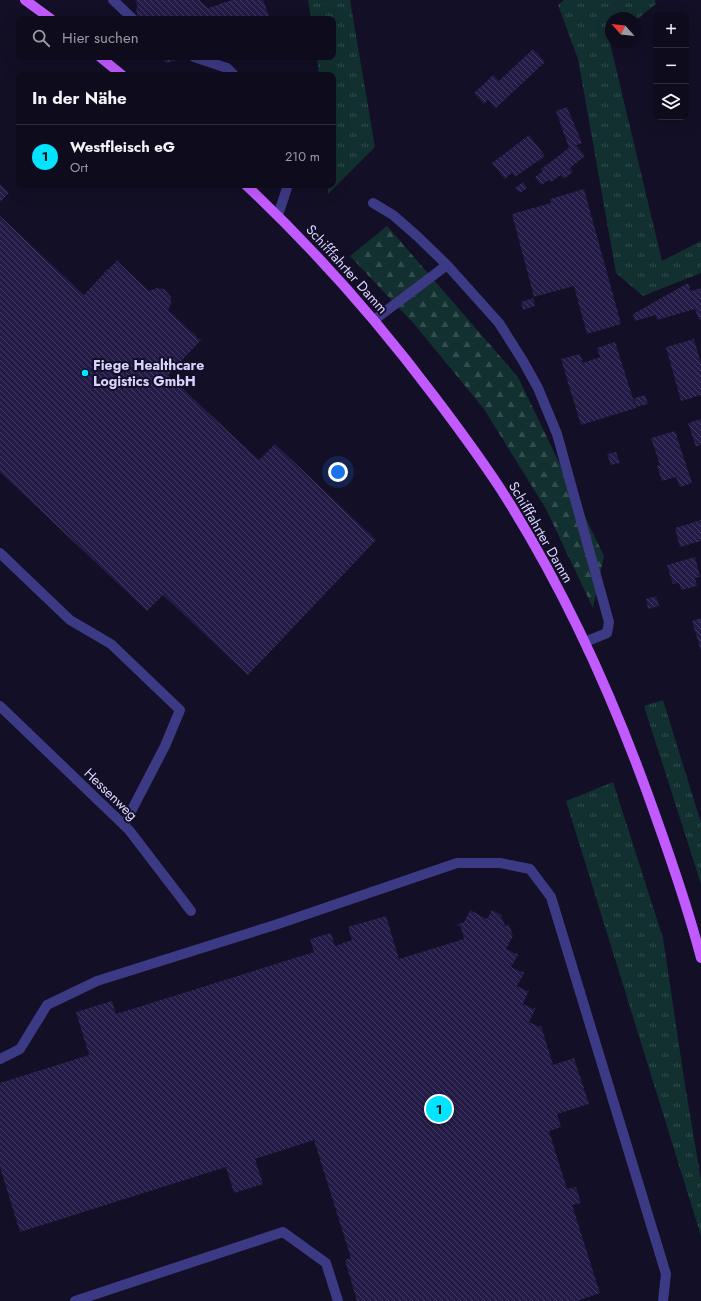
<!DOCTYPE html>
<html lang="de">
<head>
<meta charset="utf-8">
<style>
  :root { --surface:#0e0b1c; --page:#1c1929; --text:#f1f3f6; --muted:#9b9ba3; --line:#2e2b3b; --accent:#00e5ff }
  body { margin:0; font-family:Jost,sans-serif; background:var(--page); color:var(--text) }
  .controls { position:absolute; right:12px; top:12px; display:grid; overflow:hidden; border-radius:8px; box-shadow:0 4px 16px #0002 }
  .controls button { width:36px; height:36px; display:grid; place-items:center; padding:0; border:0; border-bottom:1px solid var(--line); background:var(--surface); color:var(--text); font:20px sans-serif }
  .compass { position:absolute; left:605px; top:12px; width:36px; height:36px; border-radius:50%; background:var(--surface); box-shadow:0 4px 16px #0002; rotate:297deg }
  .you { position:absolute; left:338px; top:472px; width:14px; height:14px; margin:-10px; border:3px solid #fff; border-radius:50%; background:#1a73e8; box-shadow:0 0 0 6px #1a73e833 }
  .badge { display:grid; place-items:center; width:26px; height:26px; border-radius:50%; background:var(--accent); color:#111; font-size:13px; font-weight:700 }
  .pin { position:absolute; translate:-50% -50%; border:2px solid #fff; box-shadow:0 1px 4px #0006 }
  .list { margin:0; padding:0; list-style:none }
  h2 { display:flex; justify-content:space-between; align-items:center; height:52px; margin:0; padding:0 16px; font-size:17px }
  h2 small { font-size:13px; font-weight:400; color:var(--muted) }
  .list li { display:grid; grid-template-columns:26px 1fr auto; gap:12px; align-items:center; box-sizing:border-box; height:64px; padding:0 16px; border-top:1px solid var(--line) }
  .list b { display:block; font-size:15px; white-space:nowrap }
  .list p { margin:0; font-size:13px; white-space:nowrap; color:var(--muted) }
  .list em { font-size:13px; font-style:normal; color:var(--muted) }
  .icon { flex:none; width:22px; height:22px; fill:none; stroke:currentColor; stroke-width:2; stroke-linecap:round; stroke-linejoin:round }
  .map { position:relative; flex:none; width:701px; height:1301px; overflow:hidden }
  .search { position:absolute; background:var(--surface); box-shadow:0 4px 16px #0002; left:16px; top:16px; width:320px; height:44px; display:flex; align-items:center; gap:10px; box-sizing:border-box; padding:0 14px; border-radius:8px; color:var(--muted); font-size:15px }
  .panel { position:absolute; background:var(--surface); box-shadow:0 4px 16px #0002; left:16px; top:72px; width:320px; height:116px; border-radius:8px }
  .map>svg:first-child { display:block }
  .grass { fill:url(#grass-tufts) }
  .forest { fill:url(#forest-firs) }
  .building { fill:url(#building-back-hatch) }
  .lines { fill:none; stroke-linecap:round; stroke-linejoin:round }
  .lane { stroke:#3d3a85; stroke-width:10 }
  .street { stroke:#3d3a85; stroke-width:10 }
  .primary { stroke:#c25bff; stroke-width:10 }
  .poi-dot { fill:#00e5ff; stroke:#130f26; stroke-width:1.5 }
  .labels { text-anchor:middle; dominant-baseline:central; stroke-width:4; stroke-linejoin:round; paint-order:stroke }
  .street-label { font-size:14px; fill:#d9d4ff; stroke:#130f26 }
  .poi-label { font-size:14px; font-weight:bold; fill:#d9d4ff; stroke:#130f26; text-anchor:start }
</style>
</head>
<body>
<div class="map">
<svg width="701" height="1301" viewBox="0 0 701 1301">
  <defs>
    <pattern id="grass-tufts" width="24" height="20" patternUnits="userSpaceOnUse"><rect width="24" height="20" fill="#12302f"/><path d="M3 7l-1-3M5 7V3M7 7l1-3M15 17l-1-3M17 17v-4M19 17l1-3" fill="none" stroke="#344d4e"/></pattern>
    <pattern id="forest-firs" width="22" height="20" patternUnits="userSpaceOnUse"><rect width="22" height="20" fill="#12302f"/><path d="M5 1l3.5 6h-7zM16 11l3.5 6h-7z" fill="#344d4e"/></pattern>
    <pattern id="building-back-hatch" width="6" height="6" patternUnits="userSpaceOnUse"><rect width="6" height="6" fill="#241b47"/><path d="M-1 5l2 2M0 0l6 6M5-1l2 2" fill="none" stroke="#433b63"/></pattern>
  </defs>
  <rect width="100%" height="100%" fill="#130f26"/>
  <path class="grass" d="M308,0H350L375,147L328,194V185H333V75H319L317,57H333V19H311Z
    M564,0H655L656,4L635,21V18H611L610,43L662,261L701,241V273L643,296L616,273L578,59L558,5Z
    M663,700L701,823V884L644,706Z
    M613,782L663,938L685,1085L701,1180V1236L566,801Z"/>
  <path class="forest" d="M387,226L518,377L604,556L593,608L546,509L484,409L415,325L350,256Z"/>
  <path class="building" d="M135,0H199L208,8L232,0H263L270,19H138L136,8L138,7Z
    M533,49L545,62L496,108L488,100L484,104L474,93L493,75L499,81Z
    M159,57H185L167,63Z
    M567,107L582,143L576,145L585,156L570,168L573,172L564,179L561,175L551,182L549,180L541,185L535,177L543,171L541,169L569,148L556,111Z
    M529,135L545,156L515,177L512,173L505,179L492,163Z
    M523,182L527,188L520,193L515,188Z
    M0,184L9,193L0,202Z
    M584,189L621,324L587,334L574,286L534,297L512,214L551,203L550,199Z
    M0,216L84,295L105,272L118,260V262L149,291L157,288L164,289L171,297V304L168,310L199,339H202L200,340L202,342L200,341L168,375L259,460L275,444L376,540L248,675L163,595L147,611L0,472Z
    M688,283L691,291L701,288V319L699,320L695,309L657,320L656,315L635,321L633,314Z
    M533,298L535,306L523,310L521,302Z
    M694,339L701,364V395L681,401L666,347Z
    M615,342L636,408L581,425L561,359L580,354L583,363L600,357L597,348Z
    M645,395L648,404L636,407L634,398Z
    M701,419V445L696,447L688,423Z
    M675,431L692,483L680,487L676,477L662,481L657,466L660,465L651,438Z
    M616,452L620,463L611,465L607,454Z
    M701,520V541L680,547L675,528Z
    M695,557L700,577L695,578L697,586L681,590L679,583L673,584L667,565Z
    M656,596L659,606L648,609L646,599Z
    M701,618V651L692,621Z
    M470,910L487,919L492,910L501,915L505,926L509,925L513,936L506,949L516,954L517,953L518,955L511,967L522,972L523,971L524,973L517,986L527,991L529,990L523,1004L533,1009L535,1008V1010L529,1022L539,1027L541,1026L553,1065L574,1058L589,1104L557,1114L561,1127L549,1131L567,1189L576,1187L581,1203L572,1205L600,1293L577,1301H357L345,1260L351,1258L314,1140L255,1159L263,1184L234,1193L226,1167L20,1232L0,1167V1083L89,1055L76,1012L112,1001L116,1014L314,952L310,939L331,933L335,946L352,940L348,927L386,916L399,959L464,939L461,927L457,925L464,922Z"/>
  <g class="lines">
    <path class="lane" d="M113,0L133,19
      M194,57L227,68L234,75
      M373,203L393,215L417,236L447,265L499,323L523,361L538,388L557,434L609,622L607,633L585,642
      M278,215L288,185
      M374,320L447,265
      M0,553L70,620L111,644L180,710L165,746L124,825
      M0,1059L20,1049L47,1005L97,981L275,925L457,863H500L530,869L551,897L666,1274L663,1301
      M75,1301L283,1232L326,1263L338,1301"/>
    <path class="street" d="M0,706L129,830L191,911"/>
    <path class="primary" d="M25,0L51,19
      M100,57L122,75
      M246,185C315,250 377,320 434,396C456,425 478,455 498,485C566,590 617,705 658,823C674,868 689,912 701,958"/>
  </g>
  <circle class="poi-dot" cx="85" cy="373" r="4"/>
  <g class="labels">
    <g class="street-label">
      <text transform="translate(347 269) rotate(48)">Schifffahrter Damm</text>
      <text transform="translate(541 532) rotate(60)">Schifffahrter Damm</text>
      <text transform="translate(111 794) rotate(44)">Hessenweg</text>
    </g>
    <g class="poi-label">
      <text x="93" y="365">Fiege Healthcare<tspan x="93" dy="16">Logistics GmbH</tspan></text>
    </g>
  </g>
</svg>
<div class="controls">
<button>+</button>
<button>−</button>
<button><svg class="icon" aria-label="layers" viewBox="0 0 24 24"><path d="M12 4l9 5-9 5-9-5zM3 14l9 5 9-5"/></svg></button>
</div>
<svg class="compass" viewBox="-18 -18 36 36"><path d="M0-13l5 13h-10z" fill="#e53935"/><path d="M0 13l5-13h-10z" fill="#9b9ba3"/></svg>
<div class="you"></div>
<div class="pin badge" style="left:439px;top:1109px">1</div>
<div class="search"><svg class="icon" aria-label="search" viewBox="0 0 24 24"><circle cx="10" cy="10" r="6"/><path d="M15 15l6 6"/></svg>Hier suchen</div>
<section class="panel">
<h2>In der Nähe<small></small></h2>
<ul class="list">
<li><span class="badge">1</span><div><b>Westfleisch eG</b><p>Ort</p></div><em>210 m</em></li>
</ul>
</section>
</div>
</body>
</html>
